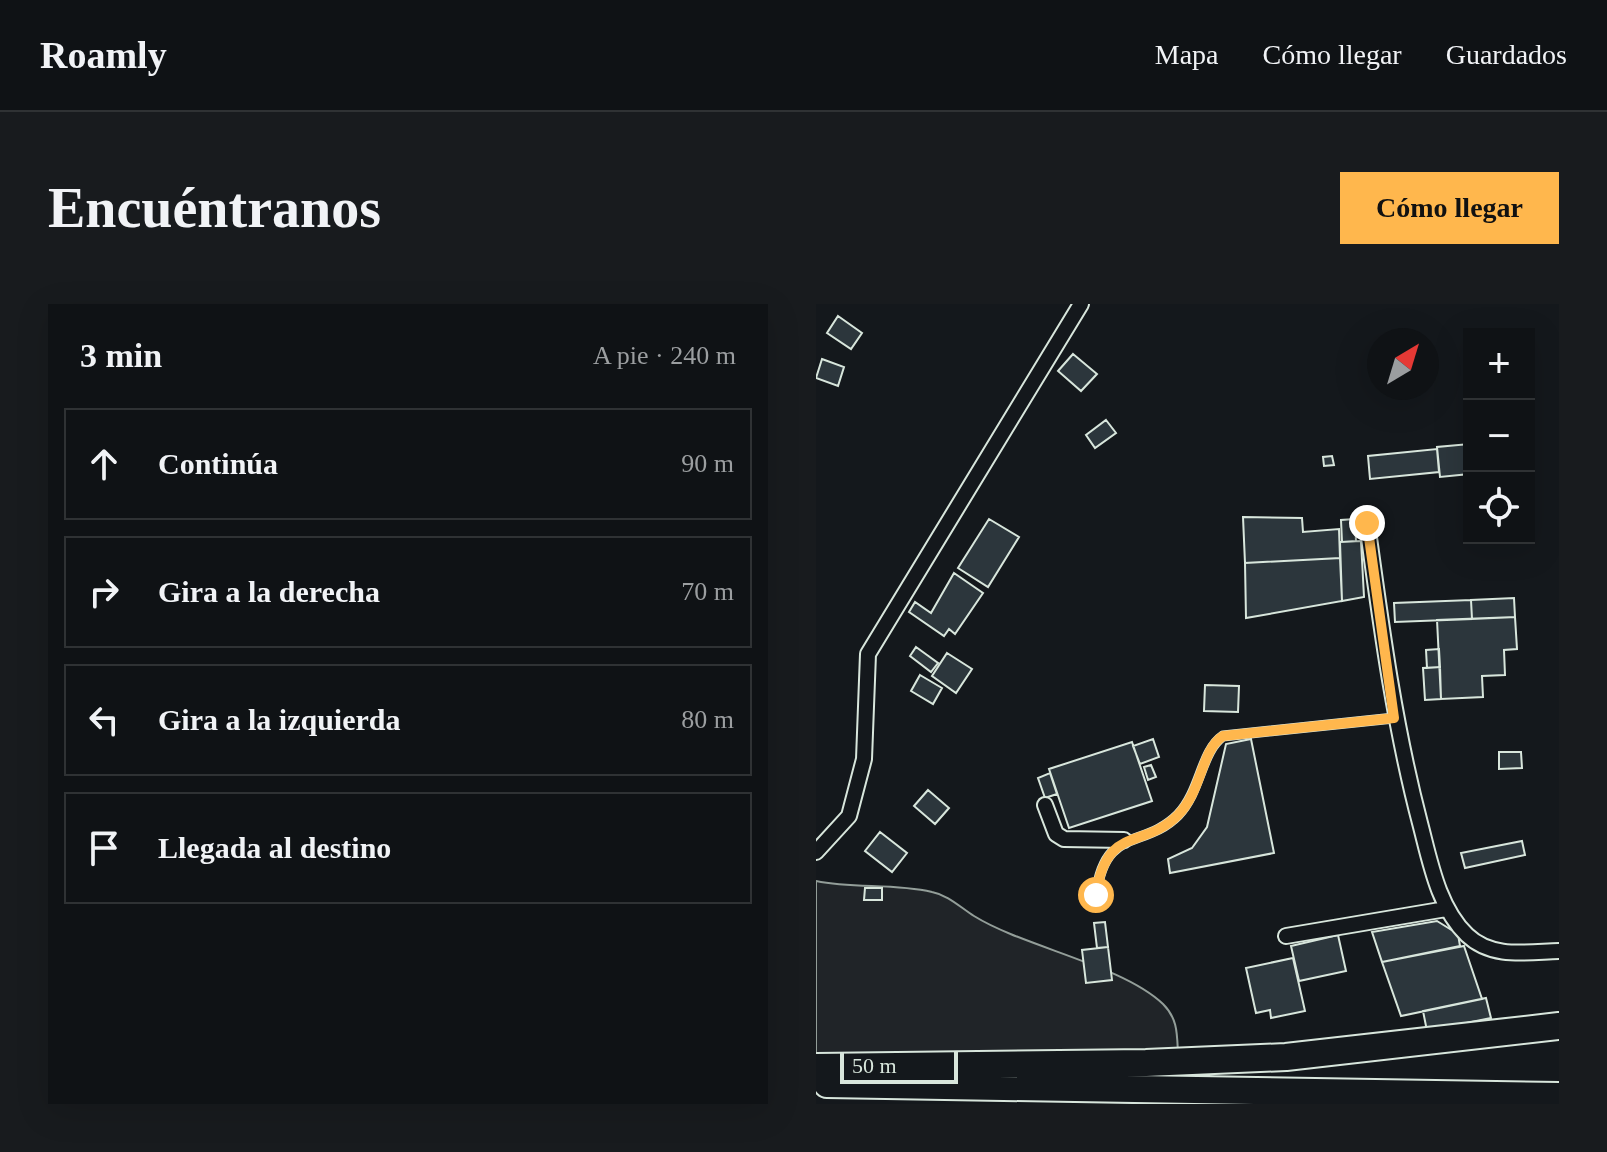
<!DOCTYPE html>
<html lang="es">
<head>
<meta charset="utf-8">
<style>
  :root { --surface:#0f1215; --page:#181b1e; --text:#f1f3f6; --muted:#9b9ea0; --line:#2f3234; --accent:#ffb74d }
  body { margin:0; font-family:"Times New Roman",serif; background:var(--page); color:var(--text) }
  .controls { position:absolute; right:24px; top:24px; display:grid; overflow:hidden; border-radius:0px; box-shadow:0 8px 32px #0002 }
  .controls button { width:72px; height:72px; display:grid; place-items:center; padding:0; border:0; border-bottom:2px solid var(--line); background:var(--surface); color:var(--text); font:40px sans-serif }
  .compass { position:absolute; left:551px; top:24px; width:72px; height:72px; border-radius:50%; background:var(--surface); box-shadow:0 8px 32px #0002; rotate:38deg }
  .scale { position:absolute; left:24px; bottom:20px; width:118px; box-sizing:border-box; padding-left:8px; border:4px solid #d8e6dc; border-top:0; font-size:22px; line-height:28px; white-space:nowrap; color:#d8e6dc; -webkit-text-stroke:6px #14181c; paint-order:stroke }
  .stop { position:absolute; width:24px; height:24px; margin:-18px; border:6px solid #ffb74d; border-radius:50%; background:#fff }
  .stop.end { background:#ffb74d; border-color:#fff; box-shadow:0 2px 8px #0008 }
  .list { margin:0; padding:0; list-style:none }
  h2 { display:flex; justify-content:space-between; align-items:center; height:104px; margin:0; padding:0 32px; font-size:34px }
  h2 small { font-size:26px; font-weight:400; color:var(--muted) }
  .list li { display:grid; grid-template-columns:52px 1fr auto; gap:24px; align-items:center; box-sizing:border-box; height:112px; margin:0 16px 16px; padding:0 16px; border:2px solid var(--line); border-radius:0px }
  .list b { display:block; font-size:30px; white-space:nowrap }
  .list em { font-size:26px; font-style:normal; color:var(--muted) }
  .icon { flex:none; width:44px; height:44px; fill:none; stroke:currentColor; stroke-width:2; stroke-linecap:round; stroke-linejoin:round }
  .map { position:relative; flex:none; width:743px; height:800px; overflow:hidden; border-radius:0px }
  header { display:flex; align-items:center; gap:48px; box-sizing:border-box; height:112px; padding:0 40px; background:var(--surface); border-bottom:2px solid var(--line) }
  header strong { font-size:38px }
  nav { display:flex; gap:44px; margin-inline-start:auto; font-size:28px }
  .intro { display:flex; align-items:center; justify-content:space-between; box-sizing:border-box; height:192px; padding:0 48px }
  h1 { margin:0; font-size:56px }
  .button { padding:20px 36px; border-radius:0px; background:var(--accent); color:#111; font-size:28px; font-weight:700 }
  main { display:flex; gap:48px; padding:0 48px }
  aside { flex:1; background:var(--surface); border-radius:0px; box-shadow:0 8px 32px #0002 }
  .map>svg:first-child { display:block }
  .green { fill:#202428; stroke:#939e99; stroke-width:2 }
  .building { fill:#2c363c; stroke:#d8e6dc; stroke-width:2 }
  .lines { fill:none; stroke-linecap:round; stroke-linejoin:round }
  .lane-casing { stroke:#d8e6dc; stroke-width:11 }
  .street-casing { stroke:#d8e6dc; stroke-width:18 }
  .highway-casing { stroke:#d8e6dc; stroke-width:30 }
  .lane { stroke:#14181c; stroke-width:7 }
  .street { stroke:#14181c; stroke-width:14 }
  .highway { stroke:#14181c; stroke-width:26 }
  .route { stroke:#ffb74d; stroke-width:10 }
</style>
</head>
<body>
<header>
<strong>Roamly</strong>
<nav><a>Mapa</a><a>Cómo llegar</a><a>Guardados</a></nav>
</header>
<div class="intro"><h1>Encuéntranos</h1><a class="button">Cómo llegar</a></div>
<main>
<aside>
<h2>3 min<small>A pie · 240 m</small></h2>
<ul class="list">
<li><svg class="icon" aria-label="ahead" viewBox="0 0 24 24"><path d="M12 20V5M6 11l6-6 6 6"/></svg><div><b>Continúa</b></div><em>90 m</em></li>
<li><svg class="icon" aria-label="right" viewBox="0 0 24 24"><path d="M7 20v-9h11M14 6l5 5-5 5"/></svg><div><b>Gira a la derecha</b></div><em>70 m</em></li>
<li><svg class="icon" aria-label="left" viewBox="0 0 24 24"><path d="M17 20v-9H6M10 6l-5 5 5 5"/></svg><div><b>Gira a la izquierda</b></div><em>80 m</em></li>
<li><svg class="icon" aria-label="arrive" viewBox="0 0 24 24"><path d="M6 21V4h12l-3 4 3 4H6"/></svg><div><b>Llegada al destino</b></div></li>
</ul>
</aside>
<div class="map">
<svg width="743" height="800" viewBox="0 0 743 800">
  <rect width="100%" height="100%" fill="#14181c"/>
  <path class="green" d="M0,577C38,585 77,579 116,588C132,591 144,603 158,612C208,643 306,661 347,700C362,715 361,730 362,750L0,753Z"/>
  <path class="building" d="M22,12L46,29L35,45L11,29Z
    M257,50L281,70L265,87L242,67Z
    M6,55L28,63L22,82L0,74Z
    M290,116L300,129L279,144L270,131Z
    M653,140V170L624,173L621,143Z
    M621,145L623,168L554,175L552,152Z
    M516,152L518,161L508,162L507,153Z
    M427,213L486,214L487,228L523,225L524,254L429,259Z
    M173,215L203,233L172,283L142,264Z
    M539,215L540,237L526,238L525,216Z
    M545,237L548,293L526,297L524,238Z
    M524,254L526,297L430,314L429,259Z
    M138,269L167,289L139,330L133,325L128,332L93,308L99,298L115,309Z
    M698,294L699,313L656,315L655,296Z
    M655,296L656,315L579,318L578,299Z
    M699,313L701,345L688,346L689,371L666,372L667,393L625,395L621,316Z
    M100,343L122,359L115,368L94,352Z
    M623,345L624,363L611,364L610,346Z
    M131,349L156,365L140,389L116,372Z
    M624,363L625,395L609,396L607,364Z
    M104,371L126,384L117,400L95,387Z
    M389,381L423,382L422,408L388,407Z
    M337,435L343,453L324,460L317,442Z
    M435,435L458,549L354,569L352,555L376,544L391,523L410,440Z
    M316,438L336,497L253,524L233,465Z
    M683,448H705L706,464L683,465Z
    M335,461L340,473L332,476L328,463Z
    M234,469L241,490L229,494L222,474Z
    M112,486L133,504L119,520L98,502Z
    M64,528L91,549L76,568L49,547Z
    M706,537L709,551L649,564L645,549Z
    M49,584H66V596H48Z
    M621,617L642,630L644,642L566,658L556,628Z
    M289,618L292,643L281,644L278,619Z
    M522,631L530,667L483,677L475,642Z
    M648,642L666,695L585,712L566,658Z
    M292,643L296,676L270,679L266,646Z
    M477,654L489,707L455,714L454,706L440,709L430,664Z
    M670,694L675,714L611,727L607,707Z"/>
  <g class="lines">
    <defs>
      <path id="lane" d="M280,591C289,521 327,546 362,511C385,487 385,447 407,432L578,414"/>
      <path id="street" d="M551,219C565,321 578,420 604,519C614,557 622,603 651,631C676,655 711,648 743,647
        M229,501L240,530L248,535L308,536
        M0,548L33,512L48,455L52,350L265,0
        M470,632L630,605"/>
      <path id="highway" d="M0,763L330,759L470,753L743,722
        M11,780L743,792"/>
    </defs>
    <use href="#lane" class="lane-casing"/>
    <use href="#street" class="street-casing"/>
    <use href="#highway" class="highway-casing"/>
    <use href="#lane" class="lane"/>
    <use href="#street" class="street"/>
    <use href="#highway" class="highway"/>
  </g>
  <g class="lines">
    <path class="route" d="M280,591C290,520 327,546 362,511C386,487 385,446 407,432L578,414L551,219"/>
  </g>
</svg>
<div class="controls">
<button>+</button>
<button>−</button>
<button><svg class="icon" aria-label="locate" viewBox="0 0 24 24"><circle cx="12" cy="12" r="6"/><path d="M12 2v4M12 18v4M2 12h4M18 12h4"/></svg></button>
</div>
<svg class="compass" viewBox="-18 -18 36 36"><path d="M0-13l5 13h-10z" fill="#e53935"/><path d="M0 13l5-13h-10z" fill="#9b9ea0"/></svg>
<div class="scale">50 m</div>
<div class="stop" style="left:280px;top:591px"></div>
<div class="stop end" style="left:551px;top:219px"></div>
</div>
</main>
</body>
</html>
